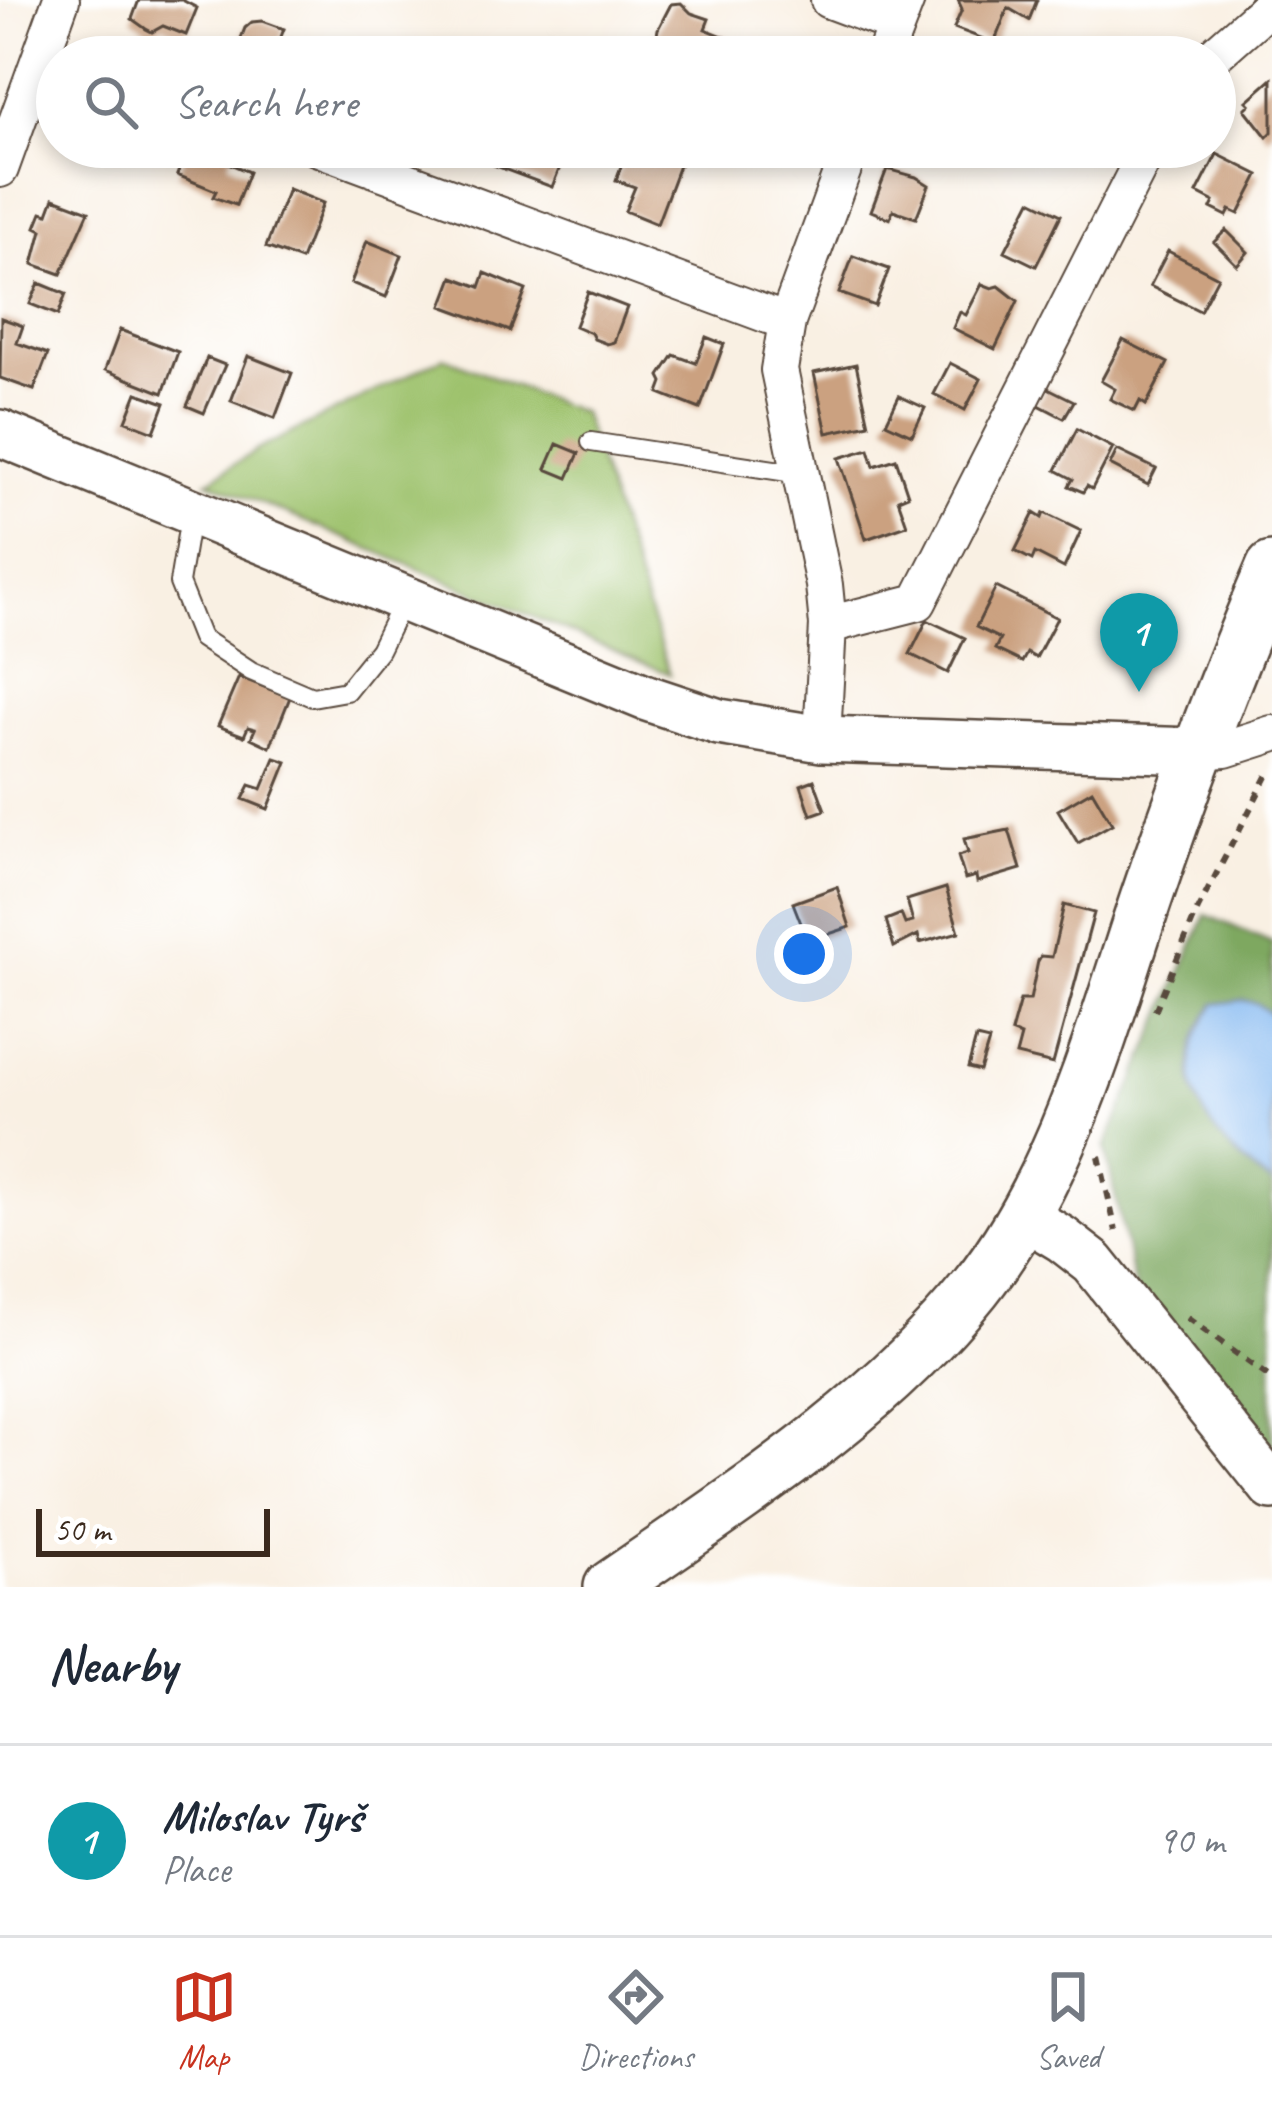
<!DOCTYPE html>
<html lang="en">
<head>
<meta charset="utf-8">
<style>
  :root { --surface:#fff; --page:#f2f2f3; --text:#1f2937; --muted:#747a83; --line:#e0e1e3; --accent:#c8321e }
  body { margin:0; font-family:Caveat,sans-serif; background:var(--page); color:var(--text) }
  .scale { position:absolute; left:36px; bottom:30px; width:234px; box-sizing:border-box; padding-left:12px; border:6px solid #3b2a1e; border-top:0; font-size:33px; line-height:42px; white-space:nowrap; color:#3b2a1e; -webkit-text-stroke:9px #fff; paint-order:stroke }
  .you { position:absolute; left:804px; top:954px; width:42px; height:42px; margin:-30px; border:9px solid #fff; border-radius:50%; background:#1a73e8; box-shadow:0 0 0 18px #1a73e833 }
  .badge { display:grid; place-items:center; width:78px; height:78px; border-radius:50%; background:var(--accent); color:#fff; font-size:39px; font-weight:700 }
  .pin { position:absolute; translate:-50% -99px; filter:drop-shadow(0 3px 6px #0008) }
  .pin::after { content:''; position:absolute; top:63px; width:42px; height:36px; background:inherit; clip-path:polygon(0 0,100% 0,50% 100%) }
  .list { margin:0; padding:0; list-style:none }
  h2 { display:flex; justify-content:space-between; align-items:center; height:156px; margin:0; padding:0 48px; font-size:51px }
  h2 small { font-size:39px; font-weight:400; color:var(--muted) }
  .list li { display:grid; grid-template-columns:78px 1fr auto; gap:36px; align-items:center; box-sizing:border-box; height:192px; padding:0 48px; border-top:3px solid var(--line) }
  .list b { display:block; font-size:45px; white-space:nowrap }
  .list p { margin:0; font-size:39px; white-space:nowrap; color:var(--muted) }
  .list em { font-size:39px; font-style:normal; color:var(--muted) }
  .icon { flex:none; width:66px; height:66px; fill:none; stroke:currentColor; stroke-width:2; stroke-linecap:round; stroke-linejoin:round }
  .map { position:relative; flex:none; width:1272px; height:1587px; overflow:hidden }
  .search { position:absolute; background:var(--surface); box-shadow:0 6px 18px #0003; left:36px; right:36px; top:36px; height:132px; display:flex; align-items:center; gap:30px; box-sizing:border-box; padding:0 42px; border-radius:66px; color:var(--muted); font-size:45px }
  .sheet { height:348px; background:var(--surface) }
  nav { display:flex; justify-content:space-around; align-items:center; box-sizing:border-box; height:168px; border-top:3px solid var(--line); background:var(--surface); font-size:33px; color:var(--muted) }
  nav a { display:grid; justify-items:center; gap:6px }
  nav .on { color:var(--accent) }
  .map>svg:first-child { display:block }
  .green { fill:#9ec26d; stroke:#6c7646; stroke-width:3 }
  .forest { fill:#7ea860; stroke:#5c693f; stroke-width:3 }
  .water { fill:#82b7f0; stroke:#5e7087; stroke-width:3 }
  .building { fill:#cba180 }
  .lines { fill:none; stroke-linecap:round; stroke-linejoin:round }
  .service-casing { stroke:#58483c; stroke-width:22 }
  .minor-casing { stroke:#58483c; stroke-width:40 }
  .tertiary-casing { stroke:#58483c; stroke-width:50 }
  .secondary-casing { stroke:#58483c; stroke-width:56 }
  .path { stroke:#58483c; stroke-width:6; stroke-dasharray:9 9; stroke-linecap:butt }
  .service { stroke:#fff; stroke-width:18 }
  .minor { stroke:#fff; stroke-width:36 }
  .tertiary { stroke:#fff; stroke-width:45 }
  .secondary { stroke:#fff; stroke-width:51 }
</style>
</head>
<body>
<div class="map">
<svg width="1272" height="1587" viewBox="0 0 1272 1587">
  <rect width="100%" height="100%" fill="#fff"/>
  <filter id="ink" filterUnits="userSpaceOnUse"><feTurbulence type="fractalNoise" baseFrequency=".00833" numOctaves="2"/><feDisplacementMap in="SourceGraphic" scale="24" xChannelSelector="R" yChannelSelector="G"/><feConvolveMatrix kernelMatrix="1 2 1 2 8 2 1 2 1" color-interpolation-filters="sRGB"/></filter>
  <filter id="wash" filterUnits="userSpaceOnUse"><feTurbulence type="fractalNoise" baseFrequency=".004" numOctaves="4" result="noise"/><feDisplacementMap in="SourceGraphic" scale="48" xChannelSelector="R" yChannelSelector="G"/><feGaussianBlur stdDeviation="2.7" result="paint"/><feColorMatrix in="noise" values="0 0 0 0 0 0 0 0 0 0 0 0 0 0 0 0 0 1.4 0 .05"/><feComposite in="paint" operator="in"/></filter>
  <g filter="url(#wash)">
    <rect width="100%" height="100%" fill="#f9f0e3"/>
    <path class="green" d="M444,357L582,413L670,674L208,481L259,449Z"/>
    <path class="forest" d="M1206,915L1272,943V1453L1136,1295L1105,1148Z"/>
    <path class="water" d="M1242,1000L1256,1003L1272,1015V1184C1209,1140 1161,1077 1215,1004Z"/>
    <g id="blocks">
      <path class="building" d="M139,0H182L197,8L186,35L163,26L152,32L146,29L132,19Z
        M958,0H1037L1029,20L1008,8L994,43L954,28L962,9Z
        M681,3L691,13L709,19L705,29L728,38L721,57H685L655,46L658,29L671,4Z
        M262,21L284,29L273,57H234L245,28L252,22Z
        M1272,79V132L1267,137L1245,109L1250,104L1247,101Z
        M188,147H214L232,154L228,163L249,172L236,205L213,197L216,191L177,175Z
        M500,147H568L552,187L493,165Z
        M628,147L640,152L650,147H671L684,152L657,224L625,211L635,187L616,180Z
        M1217,154L1259,175L1239,214L1230,210L1227,216L1211,208L1214,202L1197,193Z
        M887,169L916,177L929,185L916,218L893,210L890,219L871,211Z
        M288,189L323,203L301,260L266,247Z
        M54,198L89,211L61,274L33,264L42,230L36,227L42,212L48,214Z
        M1031,200L1061,215L1036,266L1005,251Z
        M1226,230L1248,252L1237,265L1214,242Z
        M367,241L402,255L386,297L351,283Z
        M1168,251L1218,277L1200,311L1150,286Z
        M853,256L889,269L875,306L839,293Z
        M485,273L526,290L510,331L442,306L453,277L480,287Z
        M39,283L66,294L58,315L30,304Z
        M982,284L992,288L999,286L1018,301L995,349L953,328L960,312L966,315Z
        M588,292L627,307L614,342L607,344L594,339L591,333L575,326Z
        M1,318L23,326L17,343L48,354L34,390L0,378Z
        M120,330L178,352L163,393L105,370Z
        M706,337L724,344L700,409L659,393L663,382L660,376L674,355L696,363Z
        M1123,340L1168,363L1146,405L1140,401L1135,411L1110,399L1115,389L1101,381Z
        M248,356L292,373L275,418L231,401Z
        M207,358L225,365L204,413L187,406Z
        M950,363L981,379L965,410L934,394Z
        M856,364L869,424L827,433L814,373Z
        M1046,387L1074,401L1064,418L1037,404Z
        M137,393L165,403L154,432L126,421Z
        M899,396L925,408L912,435L886,423Z
        M1077,429L1113,448L1092,489L1087,486L1083,492L1069,486L1073,479L1056,470Z
        M557,444L579,453L568,478L546,469Z
        M869,449L874,466L896,459L908,495L898,499L907,525L866,539L839,458Z
        M1117,450L1156,469L1148,485L1110,465Z
        M1034,513L1042,518L1044,513L1081,531L1064,568L1035,553L1032,560L1015,551Z
        M996,587L1057,618L1036,658L1027,653L1022,662L995,649L1000,639L976,627Z
        M927,620L965,638L948,673L910,654Z
        M239,677L290,697L270,747L251,738L255,729L248,727L244,736L218,726Z
        M275,758L287,762L268,809L243,799L250,785L262,789Z
        M814,780L825,810L811,815L801,785Z
        M1092,790L1112,824L1078,843L1058,810Z
        M1009,830L1021,869L977,882L976,876L965,879L958,856L968,853L964,839Z
        M837,887L850,927L808,941L793,903Z
        M946,888L959,932L920,943L918,935L894,947L886,920L901,914L905,924L913,922L907,900Z
        M1064,905L1094,913L1053,1064L1016,1055L1021,1036L1011,1032L1020,1000H1030L1038,961L1041,956L1052,957Z
        M976,1038L989,1041L980,1071L968,1068Z"/>
    </g>
  </g>
  <g filter="url(#ink)">
    <use href="#blocks" fill-opacity="0" stroke="#58483c" stroke-width="3"/>
    <g class="lines">
      <defs>
        <path id="service" d="M591,442L801,474
          M191,511L179,583L201,638L251,671L312,697L346,691L379,650L404,599"/>
        <path id="minor" d="M829,0L896,25
          M884,57L906,0
          M1212,57L1272,4
          M316,147L787,322
          M0,169L61,0
          M828,625L918,602L1149,147
          M822,739L828,625L824,585L779,370L787,322L851,147
          M1196,751L1225,749L1272,734"/>
        <path id="tertiary" d="M0,433L647,698L719,722L822,739L1196,751
          M1024,1216L1062,1239L1093,1263L1272,1487"/>
        <path id="secondary" d="M610,1587C737,1499 877,1411 975,1288C1064,1176 1101,1033 1146,899C1184,787 1225,677 1272,568"/>
      </defs>
      <use href="#service" class="service-casing"/>
      <use href="#minor" class="minor-casing"/>
      <use href="#tertiary" class="tertiary-casing"/>
      <use href="#secondary" class="secondary-casing"/>
      <path class="path" d="M1155,1011L1198,909L1271,769
        M1099,1156L1116,1231
        M1187,1318L1272,1379"/>
      <use href="#service" class="service"/>
      <use href="#minor" class="minor"/>
      <use href="#tertiary" class="tertiary"/>
      <use href="#secondary" class="secondary"/>
    </g>
  </g>
</svg>
<div class="scale">50 m</div>
<div class="you"></div>
<div class="pin badge" style="left:1139px;top:692px;background:#0f9aa8">1</div>
<div class="search"><svg class="icon" aria-label="search" viewBox="0 0 24 24"><circle cx="10" cy="10" r="6"/><path d="M15 15l6 6"/></svg>Search here</div>
</div>
<section class="sheet">
<h2>Nearby<small></small></h2>
<ul class="list">
<li><span class="badge" style="background:#0f9aa8">1</span><div><b>Miloslav Tyrš</b><p>Place</p></div><em>90 m</em></li>
</ul>
</section>
<nav>
<a class="on"><svg class="icon" aria-label="map" viewBox="0 0 24 24"><path d="M3 6l6-2 6 2 6-2v14l-6 2-6-2-6 2zM9 4v14M15 6v14"/></svg>Map</a>
<a><svg class="icon" aria-label="directions" viewBox="0 0 24 24"><path d="M12 3l9 9-9 9-9-9zM9 14v-3h6M13 9l2 2-2 2"/></svg>Directions</a>
<a><svg class="icon" aria-label="saved" viewBox="0 0 24 24"><path d="M7 4h10v16l-5-4-5 4z"/></svg>Saved</a>
</nav>
</body>
</html>
